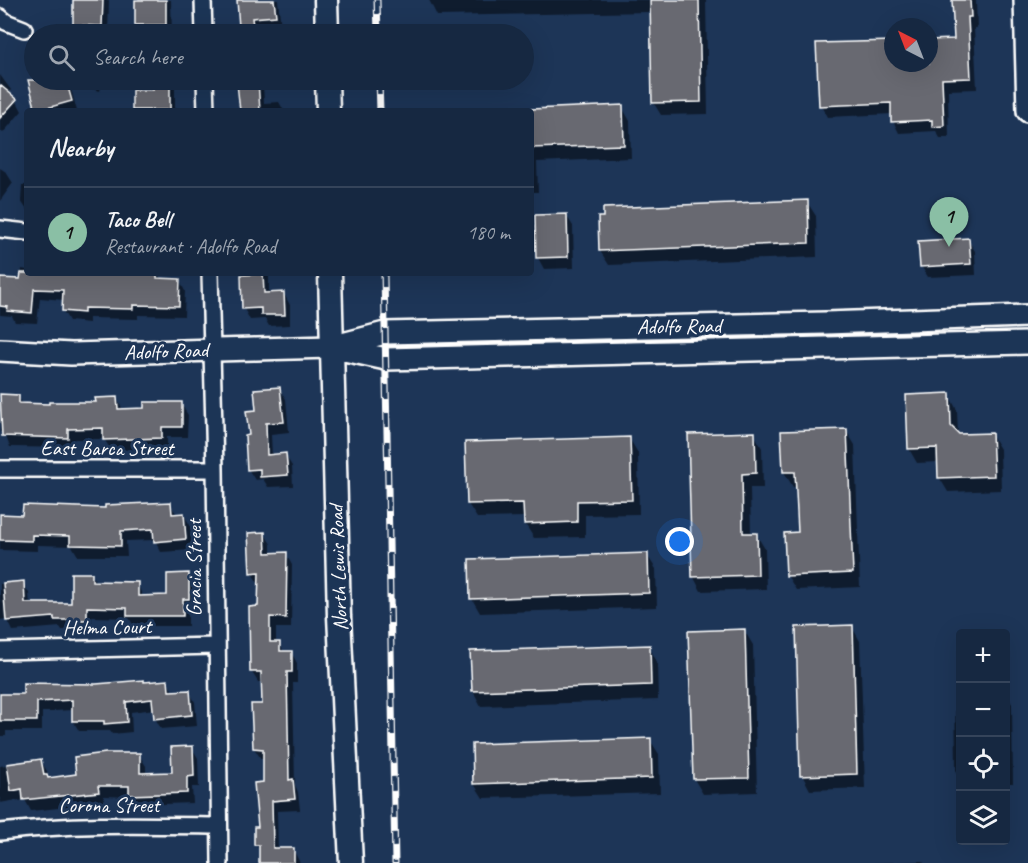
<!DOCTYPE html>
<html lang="en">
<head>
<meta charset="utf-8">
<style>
  :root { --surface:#162841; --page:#23344c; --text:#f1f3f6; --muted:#9ea6b1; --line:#35445a; --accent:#8abfa5 }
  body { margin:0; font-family:Caveat,sans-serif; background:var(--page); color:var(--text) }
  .controls { position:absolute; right:18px; bottom:18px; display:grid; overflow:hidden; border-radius:6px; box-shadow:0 6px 24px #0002 }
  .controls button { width:54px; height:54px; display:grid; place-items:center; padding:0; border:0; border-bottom:2px solid var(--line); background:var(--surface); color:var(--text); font:30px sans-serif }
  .compass { position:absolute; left:884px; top:18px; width:54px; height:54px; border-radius:50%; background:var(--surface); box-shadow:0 6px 24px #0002; rotate:318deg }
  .you { position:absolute; left:680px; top:542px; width:21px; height:21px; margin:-15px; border:4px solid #fff; border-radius:50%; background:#1a73e8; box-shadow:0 0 0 9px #1a73e833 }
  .badge { display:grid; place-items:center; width:39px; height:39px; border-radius:50%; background:var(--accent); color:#111; font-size:20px; font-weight:700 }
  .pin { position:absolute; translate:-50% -50px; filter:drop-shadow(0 2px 3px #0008) }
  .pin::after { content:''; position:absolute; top:32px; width:21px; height:18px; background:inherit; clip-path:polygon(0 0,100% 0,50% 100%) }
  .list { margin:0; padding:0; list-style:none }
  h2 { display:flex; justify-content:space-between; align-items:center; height:78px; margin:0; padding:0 24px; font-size:26px }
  h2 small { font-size:20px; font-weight:400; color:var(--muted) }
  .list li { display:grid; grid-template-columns:39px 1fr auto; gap:18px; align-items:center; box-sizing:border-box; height:90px; padding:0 24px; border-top:2px solid var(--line) }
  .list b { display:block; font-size:22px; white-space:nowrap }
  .list p { margin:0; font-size:20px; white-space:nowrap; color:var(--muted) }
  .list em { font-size:20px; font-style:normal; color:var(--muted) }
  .icon { flex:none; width:33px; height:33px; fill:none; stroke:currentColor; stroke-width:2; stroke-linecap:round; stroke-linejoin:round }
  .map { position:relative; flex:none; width:1028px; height:863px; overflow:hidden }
  .search { position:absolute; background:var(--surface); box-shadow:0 6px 24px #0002; left:24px; top:24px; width:510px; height:66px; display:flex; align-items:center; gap:15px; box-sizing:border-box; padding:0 21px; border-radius:33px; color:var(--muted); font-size:22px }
  .panel { position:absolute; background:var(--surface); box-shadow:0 6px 24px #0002; left:24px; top:108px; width:510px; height:168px; border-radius:6px }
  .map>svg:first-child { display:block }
  .shadow { fill:#0007 }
  .building { fill:#676971; stroke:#fff; stroke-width:1.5 }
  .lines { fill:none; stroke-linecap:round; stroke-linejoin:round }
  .street-casing { stroke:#fff; stroke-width:20 }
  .secondary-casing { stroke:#fff; stroke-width:26 }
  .primary-casing { stroke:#fff; stroke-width:27 }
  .street { stroke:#1d3557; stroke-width:15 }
  .secondary { stroke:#1d3557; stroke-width:21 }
  .primary { stroke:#1d3557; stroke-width:22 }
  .rail-casing { stroke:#fff; stroke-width:7 }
  .rail { stroke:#1d3557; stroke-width:4.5; stroke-dasharray:14; stroke-linecap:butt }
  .labels { text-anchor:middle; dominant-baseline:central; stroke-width:6; stroke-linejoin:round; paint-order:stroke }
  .street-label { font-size:21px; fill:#fff; stroke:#1d3557 }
</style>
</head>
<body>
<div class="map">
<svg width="1028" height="863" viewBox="0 0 1028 863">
  <rect width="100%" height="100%" fill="#1d3557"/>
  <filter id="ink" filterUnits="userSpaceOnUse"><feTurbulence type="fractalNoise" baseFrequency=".0167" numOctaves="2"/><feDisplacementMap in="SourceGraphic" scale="12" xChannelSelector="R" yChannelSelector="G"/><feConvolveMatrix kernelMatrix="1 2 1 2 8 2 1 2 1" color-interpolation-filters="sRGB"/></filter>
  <g filter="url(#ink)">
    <path class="shadow" d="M75,0H109L108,34H73Z
      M136,0H171L172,34H142L137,25Z
      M239,0H278L281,27H279V34H245L241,26Z
      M429,0H706L708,114L661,115L653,102L652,12L437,16Z
      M954,0H976L977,28H974L977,89L948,90L949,138H940L936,131L899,133L893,121V114L827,117L821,106L893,42V63H929V41L955,40Z
      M0,75L11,90L8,93L16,100L22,111L3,133L0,130Z
      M34,78V80H103L100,91L69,82L77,111H38L30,80Z
      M155,80H175V111H135L134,92H155Z
      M239,80H278L277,84H263L264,103L279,102L284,111H242Z
      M622,107L630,121L631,158L537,162L538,192H531V111H503Z
      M0,168L6,172L13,183L0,201Z
      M22,185H27V210L21,201Z
      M807,202L816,216L817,257L609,265L600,251Z
      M566,215L573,226L574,268L544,269L538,258Z
      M968,240L975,251L976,275L928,277L921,266Z
      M22,269L27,270V273H158L161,280H179L185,291L184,316L138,315V319L89,318V323L69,321L63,311L64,300L40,298L37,323L15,322L12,316L0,315V279L21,281Z
      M244,273H283V276H269V294H284L290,305V325L269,326L265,319L250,320L244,309Z
      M279,388L286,399L289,432L271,434L272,456L285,455L292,466L293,486L268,487L263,479L255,480L248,469L250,437L257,412Z
      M949,395L957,410L958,435L991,434L1000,449L1001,490L948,492L939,477V462L917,463L909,449Z
      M0,396H18L23,405L97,403L117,399L123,410H146L181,404L188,415L187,437H167V449L111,450L104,439H74V448L10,447L4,432H0Z
      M846,430L855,445L860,587L796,590L787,575L799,534L797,486L793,487L784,472Z
      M754,434L762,448L763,488H750L751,534H756L765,549L766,589L701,591L693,576Z
      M629,438L638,453L639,514L585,515V537L534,538L525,524V517L477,518L468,504Z
      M170,504L177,515H184L190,525L192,550L161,552L155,540L126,541L127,556H78L72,546L38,545V551L0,550V516H24Z
      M264,533L271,544V555L286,554L292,565L291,628H276V643H279L284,652H291L297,663V683H293L295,785L298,792L300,810L277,811L278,850L293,849L300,863H260V852L256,844L264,783L265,759H261L254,748L264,705L263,682H258L251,671L260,608V583H258L251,572Z
      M647,555L656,569L657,607L480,613L472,599Z
      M92,575L96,583H137L143,597H169L188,575L194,585V609H188V626H134L129,618L92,617V630H62L60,627L13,631L7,619L0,620V584L23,583L29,593L30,605L72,604Z
      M852,627L860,641L865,788L810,790L802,775Z
      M744,630L753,645L757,792L703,794L694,779Z
      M649,647L657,662L658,700L481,706L473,691Z
      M167,681L174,693L189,691L195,702L197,726L161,729L155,718V709L131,712L132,732L112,734L110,731H79L73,721V710L54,711V712H42V731H6V736H0V691L3,696H24L97,686Z
      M960,690V777L956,770L955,691Z
      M1006,693L1012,704L1013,783H1006Z
      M650,740L659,754L660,793L483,798L474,784Z
      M192,748L198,758L199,787H192L193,803L137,805L132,797L104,796V803L31,811L25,800L18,801L17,800L0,803V766L40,760L47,771L48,779L78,776L139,755L146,766V774L173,773Z
      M922,861L924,863H874Z"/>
    <path class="building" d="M73,0H103L102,26L73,25Z
      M135,0H166V25H135Z
      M237,0H274L276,16L252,18L253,26L239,27Z
      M650,0H699L701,102L652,103Z
      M952,0H970L971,17H968L971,78L942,79L944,126L932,127V120L891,122V103L819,106L816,43L893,41V63H929V40L954,39Z
      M28,80H66L72,101L36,111Z
      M153,80H170V110H132V90H153Z
      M258,81L260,111H240L237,83Z
      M0,85L17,99L0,118Z
      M623,105L624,145L531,148V109Z
      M808,200L809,243L599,251L598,217H603V208Z
      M567,214L568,257L536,258L535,215Z
      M969,238L971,264L920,267L918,241Z
      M21,273H157V278L180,279L179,306L133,305V309L84,308V313L62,311L63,290L34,289L32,313L7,311L8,307L0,306V278L20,279Z
      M263,274L264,293L284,292L285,315H261V308L242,309L241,275Z
      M280,387L284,422L266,423L267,455L286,453L288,475L260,477V469L247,470L245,436L249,435L246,411L256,410L254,389Z
      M950,393L951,426L959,434L992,433L994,476L938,478L937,448L908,449L906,395Z
      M0,394L19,395V403L49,404V402H96L95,398L117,397L118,409L144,408V402H182V427H162V438L103,440V428L68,429V438L2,436Z
      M847,429L853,573L786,576L784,533L798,532L795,472H783L781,431Z
      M755,432L756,473L742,474L743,533H757L758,575L692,577L688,434Z
      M630,437L632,500L577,501V522L524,524L523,503L467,504L465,442Z
      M171,502L172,514L184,513L186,539L154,542L153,529L121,531V546L70,545V536L32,535V541L0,540V514L22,515L23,505L105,508V505Z
      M265,532L266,553L287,552L286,618L270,617V642H280V651H292V672H287L289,780L293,779L295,799L272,801L273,848H294V863H259V845H254V827H258L254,783L263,782V749L253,748L251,704H262L261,672H250L249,607L258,606L259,572L250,573L248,533Z
      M648,553L649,593L470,599L469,559Z
      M71,573H92V581L138,582V596L167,595V574L189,573V599H183V616H127V608L87,607V620H54V617L6,621L3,583L24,581L25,603H71Z
      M853,625L857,774L800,776L796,627Z
      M745,629L749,778L693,779L688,631Z
      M650,645L651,685L472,691L470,651Z
      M144,680V682L168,680L169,691L190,690L192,715L154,719L152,699L126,702L127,722L104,724V721H72V700L37,702V721H0V694H23V683L96,684Z
      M651,738L652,778L473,784L472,744Z
      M193,746L194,776L187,777V793L129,795V786H98L99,792L23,800L22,789L11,791L7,764L41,759L44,775H47L48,778L76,774L74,757L106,753H140V773L172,772L171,747Z"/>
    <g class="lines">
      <defs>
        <path id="street" d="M203,0L204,34
          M0,17L6,22L24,29
          M205,80L206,111
          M0,229L27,232
          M210,273L215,469L220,863
          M0,469H215
          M0,651L216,646
          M0,832C73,823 146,825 219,826"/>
        <path id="secondary" d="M1025,0L1028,111
          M335,348L386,359L1028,343
          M0,350L71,354L331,347L385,333L826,323L1028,316"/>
        <path id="primary" d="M326,0L327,34
          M327,80L328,111
          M330,273L339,616L351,863"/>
      </defs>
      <use href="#street" class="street-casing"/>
      <use href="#secondary" class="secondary-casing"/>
      <use href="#primary" class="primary-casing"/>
      <use href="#street" class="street"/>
      <use href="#secondary" class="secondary"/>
      <use href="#primary" class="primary"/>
      <defs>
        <path id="rail" d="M377,0L378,34
          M379,80L380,111
          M384,273L395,863"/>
      </defs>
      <use href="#rail" class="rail-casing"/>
      <use href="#rail" class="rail"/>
    </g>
  </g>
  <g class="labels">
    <g class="street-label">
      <text transform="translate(679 326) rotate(-1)">Adolfo Road</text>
      <text transform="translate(166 351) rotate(-2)">Adolfo Road</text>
      <text x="107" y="448">East Barca Street</text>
      <text transform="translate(194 568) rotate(-90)">Gracia Street</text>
      <text transform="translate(338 568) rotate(-92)">North Lewis Road</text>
      <text transform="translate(107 627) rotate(-1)">Helma Court</text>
      <text x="109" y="805">Corona Street</text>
    </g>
  </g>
</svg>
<div class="controls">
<button>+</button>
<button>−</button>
<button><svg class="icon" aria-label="locate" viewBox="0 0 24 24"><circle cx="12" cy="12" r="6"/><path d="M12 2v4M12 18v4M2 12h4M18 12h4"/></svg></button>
<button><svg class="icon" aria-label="layers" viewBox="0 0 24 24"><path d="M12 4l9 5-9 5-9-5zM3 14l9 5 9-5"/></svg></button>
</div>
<svg class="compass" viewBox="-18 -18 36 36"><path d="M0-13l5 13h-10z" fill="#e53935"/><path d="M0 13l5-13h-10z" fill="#9ea6b1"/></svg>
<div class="you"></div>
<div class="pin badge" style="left:949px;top:247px">1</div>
<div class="search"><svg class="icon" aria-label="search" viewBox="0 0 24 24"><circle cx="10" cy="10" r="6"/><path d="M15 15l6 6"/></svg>Search here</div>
<section class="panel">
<h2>Nearby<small></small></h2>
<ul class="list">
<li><span class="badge">1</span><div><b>Taco Bell</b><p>Restaurant · Adolfo Road</p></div><em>180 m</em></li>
</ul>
</section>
</div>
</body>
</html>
